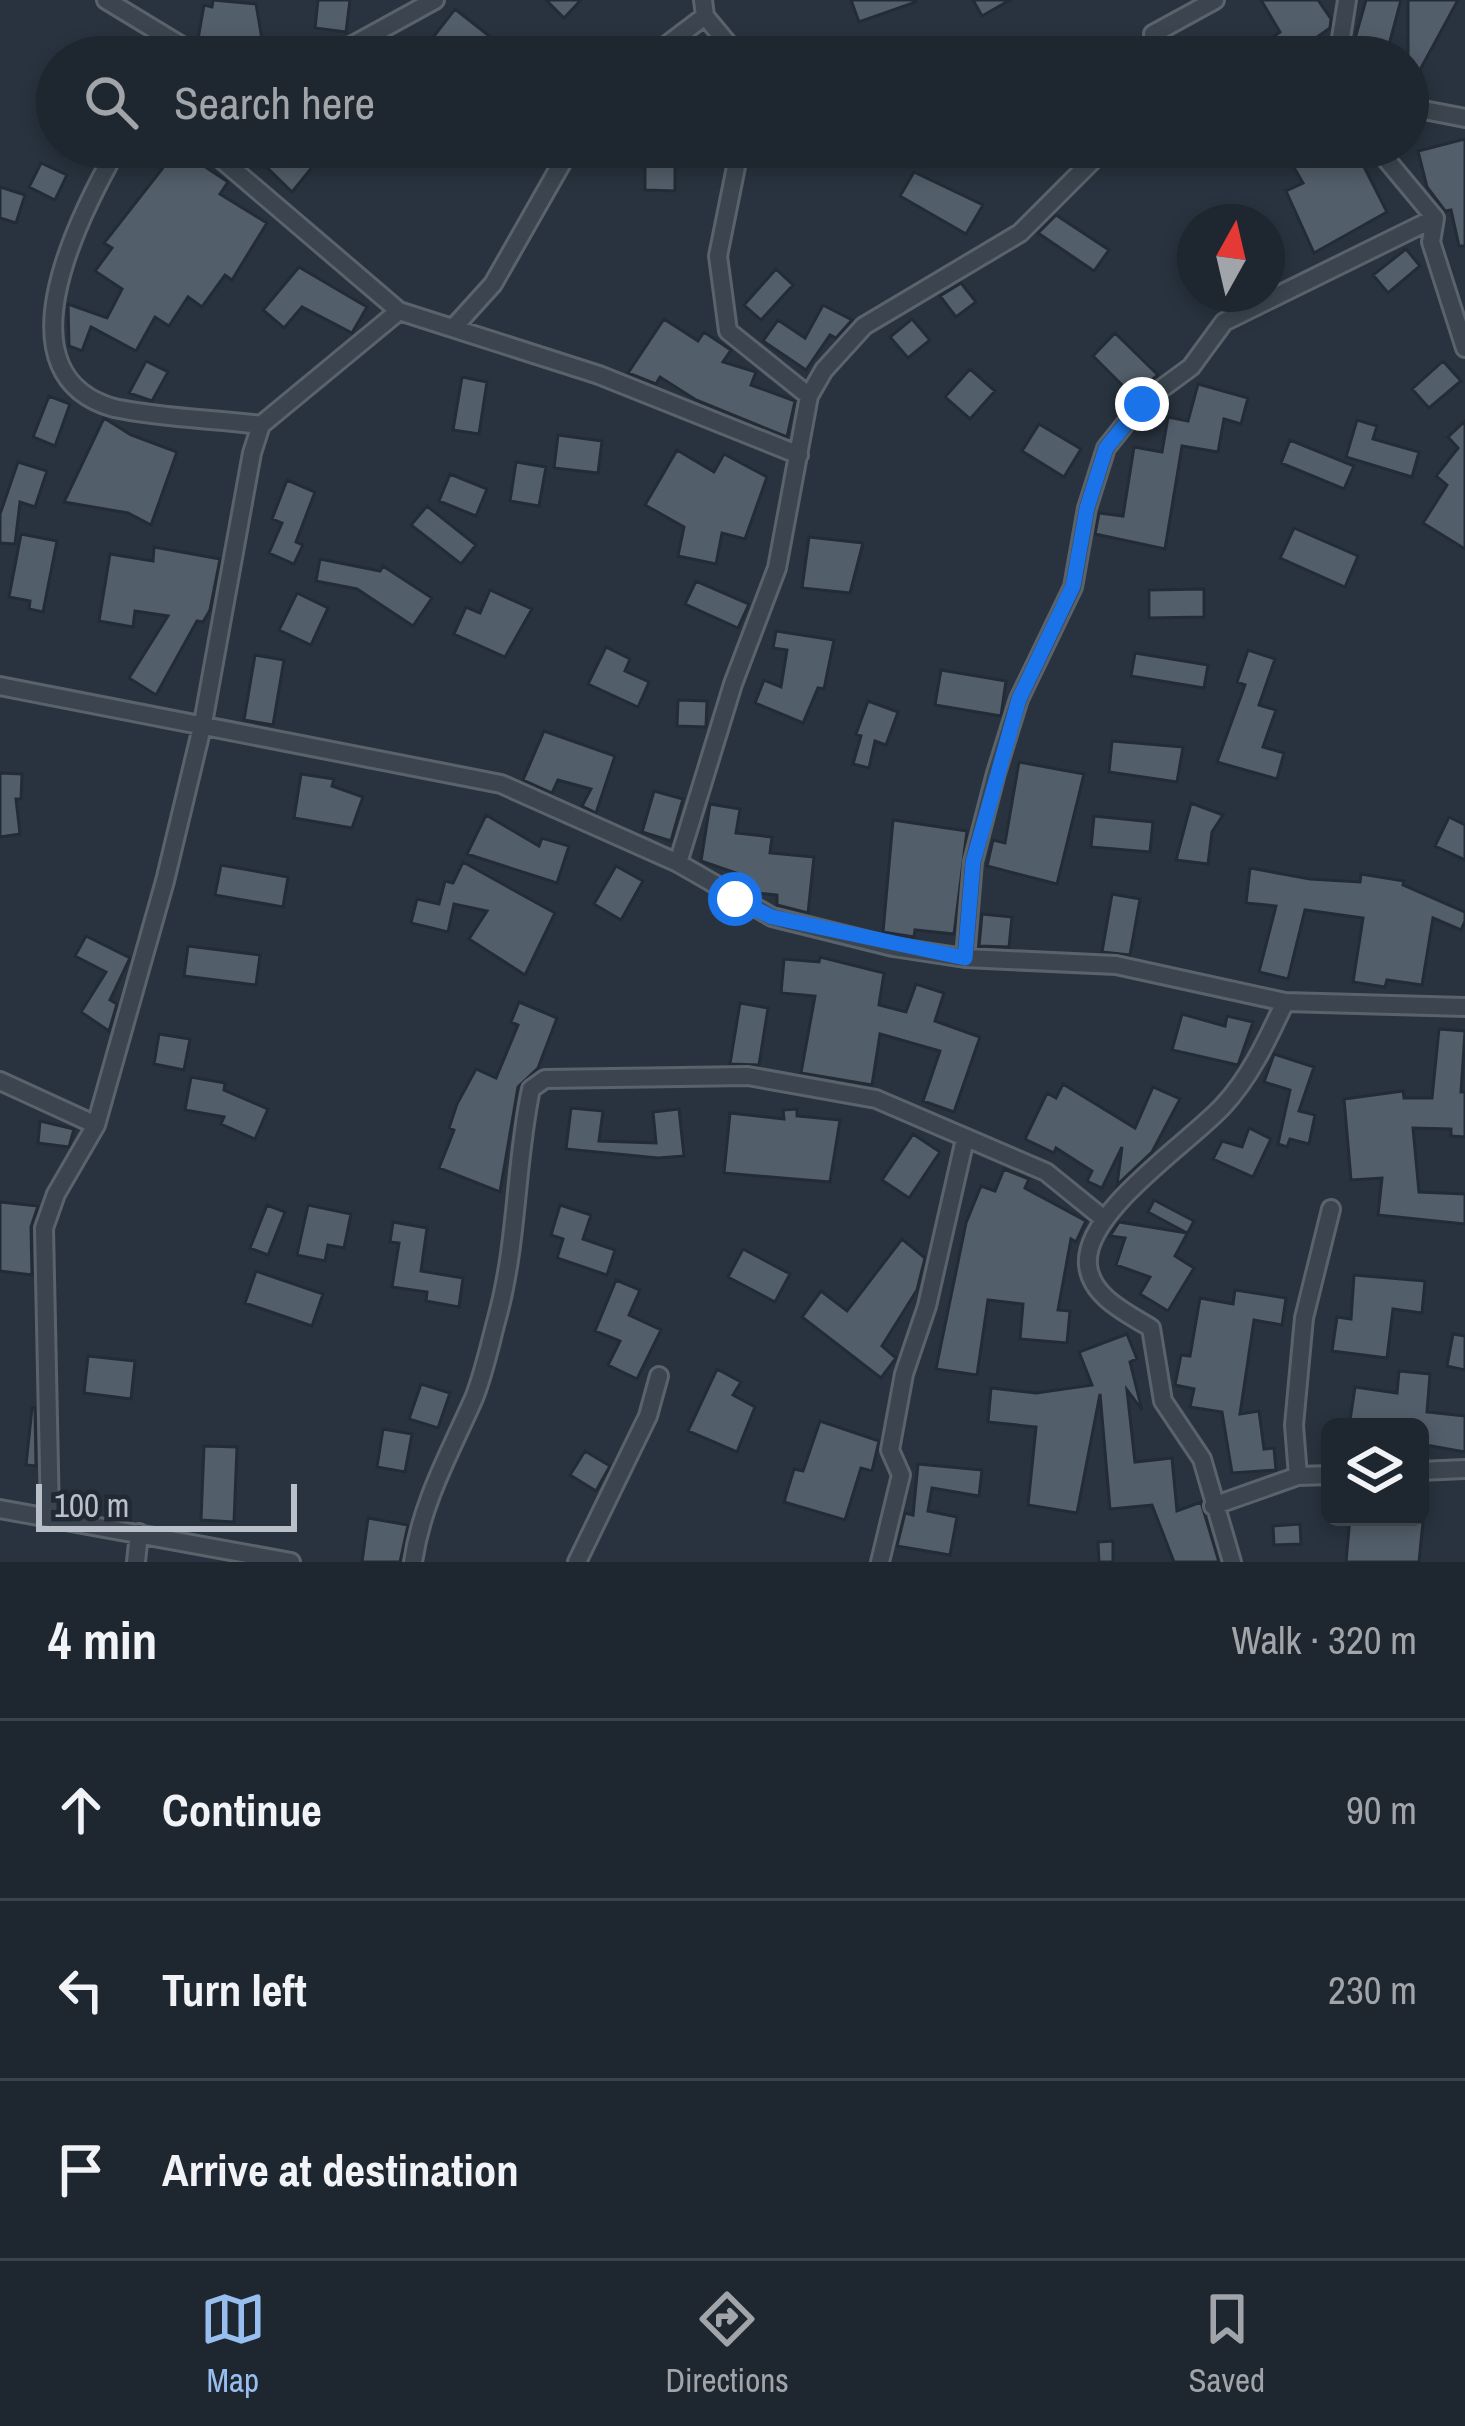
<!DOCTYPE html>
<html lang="en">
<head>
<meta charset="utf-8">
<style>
  :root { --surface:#1e262f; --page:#262e37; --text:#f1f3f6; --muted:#a1a5aa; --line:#3c434b; --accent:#98beef }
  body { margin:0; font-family:"Archivo Narrow",sans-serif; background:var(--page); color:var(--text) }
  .controls { position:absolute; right:36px; bottom:36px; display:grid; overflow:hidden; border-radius:18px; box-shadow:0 6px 18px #0003 }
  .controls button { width:108px; height:108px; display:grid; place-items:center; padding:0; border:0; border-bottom:3px solid var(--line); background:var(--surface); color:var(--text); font:60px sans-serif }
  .compass { position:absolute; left:1177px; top:204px; width:108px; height:108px; border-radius:50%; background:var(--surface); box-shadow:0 6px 18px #0003; rotate:8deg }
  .scale { position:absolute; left:36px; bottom:30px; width:261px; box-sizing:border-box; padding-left:12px; border:6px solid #b9c0c9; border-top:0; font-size:33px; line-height:42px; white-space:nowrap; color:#b9c0c9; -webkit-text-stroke:9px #212a34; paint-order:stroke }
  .stop { position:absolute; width:36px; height:36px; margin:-27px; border:9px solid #1a73e8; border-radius:50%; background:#fff }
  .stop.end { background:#1a73e8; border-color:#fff; box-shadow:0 3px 12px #0008 }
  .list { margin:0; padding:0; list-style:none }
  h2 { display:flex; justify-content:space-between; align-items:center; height:156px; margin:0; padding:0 48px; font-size:51px }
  h2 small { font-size:39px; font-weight:400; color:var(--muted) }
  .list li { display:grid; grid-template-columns:78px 1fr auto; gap:36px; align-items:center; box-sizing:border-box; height:180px; padding:0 48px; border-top:3px solid var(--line) }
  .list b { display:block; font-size:45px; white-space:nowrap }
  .list em { font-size:39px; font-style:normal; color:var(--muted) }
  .icon { flex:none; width:66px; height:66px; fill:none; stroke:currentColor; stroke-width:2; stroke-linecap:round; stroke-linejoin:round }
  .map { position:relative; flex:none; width:1465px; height:1562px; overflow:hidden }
  .search { position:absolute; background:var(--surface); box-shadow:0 6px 18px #0003; left:36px; right:36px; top:36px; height:132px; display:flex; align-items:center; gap:30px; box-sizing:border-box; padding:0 42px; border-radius:66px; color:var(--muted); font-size:45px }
  .sheet { height:696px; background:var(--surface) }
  nav { display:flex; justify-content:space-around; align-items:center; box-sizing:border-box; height:168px; border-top:3px solid var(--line); background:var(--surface); font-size:33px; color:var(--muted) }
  nav a { display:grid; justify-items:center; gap:6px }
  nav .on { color:var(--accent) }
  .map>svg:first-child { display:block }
  .building { fill:#525e6a; stroke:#232c36; stroke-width:3 }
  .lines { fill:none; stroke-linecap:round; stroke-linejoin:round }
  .street-casing { stroke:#5a636c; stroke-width:22 }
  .street { stroke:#3c454f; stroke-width:16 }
  .route { stroke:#1a73e8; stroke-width:15 }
</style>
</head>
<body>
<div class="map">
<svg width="1465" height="1562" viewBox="0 0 1465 1562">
  <rect width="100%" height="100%" fill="#28333f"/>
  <path class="building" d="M213,0L256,4L265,57H236L235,45L198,39L204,5L212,7Z
    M318,0H350L346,32L315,28Z
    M546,0H581L564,18Z
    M851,0H915L916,2L859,22Z
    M973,0H1010L982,16Z
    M1261,0H1318L1331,19L1330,28L1289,57H1266L1258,47L1280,32Z
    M1366,0H1401L1386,56L1354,42Z
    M1408,0H1458L1408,92Z
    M455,9L488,35L486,39L500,57H384L383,52L431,40Z
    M847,38L849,57H790L789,41Z
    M1465,139V246H1459L1451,210L1445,211L1427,187L1418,151Z
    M166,147L197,154L201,164L228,182L220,194L267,223L232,280L225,275L202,307L188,297L169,326L155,317L136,351L91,327L82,351L69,346L68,304L107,318L122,289L95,271L112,248L104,243L162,169L156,166Z
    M246,147H301L318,160L292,192Z
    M1282,147H1354L1387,212L1314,253L1286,191L1303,183Z
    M41,163L67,175L55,200L29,187Z
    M645,165H675V191L645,190Z
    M914,172L983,205L966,234L900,196Z
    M0,187L25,195L16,223L0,218Z
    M1056,215L1109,250L1094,271L1038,233Z
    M1406,249L1420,266L1388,293L1373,275Z
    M299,267L367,307L352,333L302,307L284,328L263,310Z
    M776,269L793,285L761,320L744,305Z
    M961,283L976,302L956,317L940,296Z
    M823,305L852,320L836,338L830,335L806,370L763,341L778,320L805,338Z
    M664,319L698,341L704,332L731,350L723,362L756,372L751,385L795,401L787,437L696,400L660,377L656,384L628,373Z
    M912,319L930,340L908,358L890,337Z
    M1115,333L1158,375L1132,395L1093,356Z
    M146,361L168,372L152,401L129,393Z
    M1443,361L1461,381L1429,408L1412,389Z
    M970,369L995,391L970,419L945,397Z
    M462,377L487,382L479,434L453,430Z
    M1198,384L1248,398L1241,424L1224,419L1218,452L1182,446L1165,549L1095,534L1099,513L1123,516L1134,447L1162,452L1168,417L1188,421Z
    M49,396L70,404L55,446L33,437Z
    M104,418L131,435L177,452L151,525L128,513L64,502Z
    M1357,420L1377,426L1373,439L1419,452L1412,477L1346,457Z
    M1465,421V549L1423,523L1447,485L1436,476L1458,448L1448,437Z
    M1039,424L1081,449L1064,477L1022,451Z
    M558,435L602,441L598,473L554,468Z
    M1290,440L1354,466L1344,489L1281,463Z
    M677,450L714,472L724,454L767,477L745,539L722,533L716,564L678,556L684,527L645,505Z
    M18,462L47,471L35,507L20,502L15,544L0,543V514Z
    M516,462L546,467L539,506L510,501Z
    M450,474L487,489L476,516L439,501Z
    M287,480L315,492L296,542L303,545L294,564L269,553L282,523L272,519Z
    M427,506L476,545L461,564L411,525Z
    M1294,528L1358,556L1345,587L1280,558Z
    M21,534L57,541L43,612L29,609L30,601L9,597Z
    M809,537L863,543L850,593L802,588Z
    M154,547L220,559L210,610L203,622L197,621L156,695L129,678L168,616L135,611L133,627L99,621L110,554L153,561Z
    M320,559L380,571L383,566L432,598L413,626L357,589L316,581Z
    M696,581L749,604L738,628L685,604Z
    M1204,589V617L1149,618V590Z
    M490,590L532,609L505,657L454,634L466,607L480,613Z
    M297,593L328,608L311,645L279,630Z
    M776,631L834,640L824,689L818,688L803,723L755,703L764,680L781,687L787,650L773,648Z
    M606,647L630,659L625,671L649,682L638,707L588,684Z
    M1248,650L1275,659L1259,705L1276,710L1263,747L1284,753L1277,779L1217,762L1245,685L1237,682Z
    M1135,653L1208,665L1204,688L1131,676Z
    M255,655L284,660L273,725L244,720Z
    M941,670L1006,681L1001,716L935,705Z
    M678,700L707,701L706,727L677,726Z
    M868,701L898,712L886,745L875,741L869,768L853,764L861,736L856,734Z
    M544,731L615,756L596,813L582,806L591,789L558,780L552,793L523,780Z
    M1112,741L1183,747L1177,782L1109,772Z
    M1019,762L1084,774L1057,884L987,866L993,840L1005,843Z
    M0,773L22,774L21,799H16L20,834L0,837Z
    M301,774L334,779L332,786L363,797L352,828L294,818Z
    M654,791L683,799L671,841L642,832Z
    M1191,803L1223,815L1212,832L1208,864L1176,860Z
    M710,804L740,809L736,833L772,837L770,853L814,857L808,913L777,905V895L756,893L735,881L736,873L701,861Z
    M486,815L539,846L542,838L569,846L557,883L467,854Z
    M1094,816L1153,822L1150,852L1091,847Z
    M1449,817L1465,825V860L1435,846Z
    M893,820L967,831L954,934L915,930L914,937L883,932Z
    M463,862L555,913L525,975L469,939L487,911L454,904L448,932L411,923L417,899L439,904L445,881L453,883Z
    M221,865L288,877L283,907L215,895Z
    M616,866L643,881L621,920L594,904Z
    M1250,868L1310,879L1360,882L1361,874L1404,881L1403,885L1465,912V921L1461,930L1433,918L1422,985L1387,980L1385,987L1353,982L1363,918L1305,910L1288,979L1259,972L1276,906L1246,903Z
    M1112,894L1140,899L1130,955L1102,952Z
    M982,914L1012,917L1009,947L979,946Z
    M86,936L130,958L110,1000L117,1004L109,1031L81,1012L106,972L75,956Z
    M188,946L260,955L256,985L184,976Z
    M820,957L884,973L879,1005L906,1012L916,984L944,993L935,1021L980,1037L954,1112L923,1101L940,1051L880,1034L872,1085L801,1073L815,996L781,993L784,959L819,962Z
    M519,1002L557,1018L538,1068L518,1087L500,1192L439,1168L454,1130L449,1128L457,1104L476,1069L496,1078L518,1025L511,1022Z
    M740,1003L768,1008L759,1065L730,1064Z
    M1182,1014L1225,1026L1227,1016L1253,1022L1238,1065L1172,1050Z
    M1439,1029L1465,1031L1461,1092H1465V1137L1451,1136V1129L1413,1128L1419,1192L1465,1194V1224L1378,1215L1382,1178L1351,1180L1344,1099L1403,1091L1404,1098H1432Z
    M159,1034L190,1039L184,1070L154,1064Z
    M1274,1054L1314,1067L1299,1111L1315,1115L1309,1144L1290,1139L1287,1147L1278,1144L1290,1090L1264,1082Z
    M191,1077L225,1083L224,1090L268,1109L255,1139L221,1124L224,1117L185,1110Z
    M1063,1084L1135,1128L1153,1087L1180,1099L1152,1152L1117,1185L1122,1147L1102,1188L1087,1181L1092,1171L1056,1148L1054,1153L1025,1139L1047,1093L1056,1098Z
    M571,1108L603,1111L599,1141L656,1143L653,1112L679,1109L684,1156L658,1158L566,1149Z
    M797,1109V1116L840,1120L830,1182L724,1173L730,1113L784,1119L783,1110Z
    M40,1121L74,1129L69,1147L38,1143Z
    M1249,1128L1271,1139L1253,1177L1213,1159L1222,1141L1242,1147Z
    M913,1134L940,1152L909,1198L882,1180Z
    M1004,1169L1029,1179L1025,1188L1086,1221L1076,1242L1071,1239L1058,1310L1070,1311L1067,1343L1020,1339L1023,1304L988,1300L977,1375L936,1369L966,1223L981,1186L995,1191Z
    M1154,1200L1194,1221L1175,1256L1194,1268L1168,1311L1140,1294L1150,1277L1116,1265L1125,1238L1110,1236L1119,1222L1187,1233L1148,1212Z
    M0,1202L38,1206L31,1227L32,1275L0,1271Z
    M267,1205L285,1212L268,1255L250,1248Z
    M308,1205L351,1214L344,1248L328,1245L325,1261L297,1255Z
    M560,1205L591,1215L583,1239L615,1250L607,1275L557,1258L563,1239L551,1235Z
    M393,1222L427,1228L421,1271L463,1278L459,1307L426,1301L427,1292L392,1287L399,1243L390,1242Z
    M902,1239L925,1258L917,1290L882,1346L896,1358L881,1378L802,1317L821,1291L847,1311Z
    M743,1249L790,1274L775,1302L728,1277Z
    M256,1271L323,1294L312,1326L245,1303Z
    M1354,1275L1425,1281L1422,1313L1393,1309L1387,1358L1332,1351L1337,1317L1351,1319Z
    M616,1280L640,1290L629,1315L661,1330L637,1379L608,1365L620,1341L595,1331Z
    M1235,1290L1286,1298L1282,1325L1254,1320L1240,1414L1259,1411L1264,1449L1274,1448L1276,1470L1232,1473L1222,1412L1190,1407L1194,1389L1175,1385L1181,1355L1190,1356L1200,1298L1233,1304Z
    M1127,1334L1137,1359L1130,1362L1142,1410L1127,1390L1135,1462L1172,1458L1177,1511L1201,1502L1219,1562H1174L1152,1505L1110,1509L1100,1394L1077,1513L1028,1505L1036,1427L988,1422L991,1388L1036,1393L1092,1385L1079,1352Z
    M1453,1334L1465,1336V1370L1447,1366Z
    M88,1356L135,1361L131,1399L84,1393Z
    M717,1369L741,1382L733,1395L755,1407L737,1452L688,1431Z
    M1399,1371L1430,1374L1427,1412L1465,1416V1452L1420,1444V1427H1349L1355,1387L1397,1393Z
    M421,1384L450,1393L438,1428L409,1419Z
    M32,1408H35L36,1466L26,1465Z
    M820,1421L879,1441L872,1471L861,1468L845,1520L784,1502L794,1469L803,1471Z
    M383,1429L412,1434L405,1472L377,1467Z
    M204,1446L237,1447L234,1522L201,1520Z
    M585,1451L610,1466L596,1491L570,1475Z
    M918,1464L982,1470L979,1496L932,1488L928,1511L957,1517L950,1555L897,1546L905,1513L913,1515Z
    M1350,1517L1423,1522L1419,1562H1346Z
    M368,1518L408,1525L400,1562H362Z
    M1300,1524L1301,1544L1274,1545L1273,1526Z
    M1113,1541V1562H1099L1098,1542Z"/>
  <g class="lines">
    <defs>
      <path id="street" d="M106,0L200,57
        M705,16L739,57
        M311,57L344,50L435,0
        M651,57L705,16L703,0
        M1167,57L1153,34L1215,0
        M1338,57L1347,0
        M1408,107L1465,118
        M118,147C73,226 0,376 114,408C161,418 213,419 261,425
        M207,147L399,311L599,375L799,455
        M740,147L718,256L728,331L809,396
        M1376,147L1435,218L1431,242L1465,348
        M454,327L493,284L571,147
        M0,686L501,784L678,863L772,917L893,947L965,958L1116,965L1285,1002L1465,1007
        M678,863L733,684L777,568L809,396L824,370L864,326L1020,233L1106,147
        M965,958L973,862L996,773L1019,699L1073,587L1087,508L1106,448L1142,403L1191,367L1224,322L1435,218
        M0,1081L96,1125
        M1420,1471L1465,1469
        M1298,1476L1294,1425L1304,1318L1331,1209
        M1213,1506L1298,1476L1330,1475
        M0,1509L291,1562
        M50,1517L44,1228L56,1194L96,1125L165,881L203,723L252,453L261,425L399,311
        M136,1562L139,1533
        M413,1562C422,1501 450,1453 474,1398C484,1373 490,1344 497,1318C518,1242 515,1164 531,1089L545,1079L748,1076L876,1099L1046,1172L1104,1219
        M577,1562L648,1416L659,1376
        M880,1562L901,1475L890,1450L904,1374L927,1306L965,1139
        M1232,1562L1202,1459L1163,1401L1151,1328C1127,1313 1091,1297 1088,1265C1083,1212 1189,1143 1223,1106C1251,1076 1268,1038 1285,1002"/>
    </defs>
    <use href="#street" class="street-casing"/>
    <use href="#street" class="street"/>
  </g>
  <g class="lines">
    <path class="route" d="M735,899L772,917L965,958L973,862L1019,699L1073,586L1087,508L1106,448L1142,404"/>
  </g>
</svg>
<div class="controls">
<button><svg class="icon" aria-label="layers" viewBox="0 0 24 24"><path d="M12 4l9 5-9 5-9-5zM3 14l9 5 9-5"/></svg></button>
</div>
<svg class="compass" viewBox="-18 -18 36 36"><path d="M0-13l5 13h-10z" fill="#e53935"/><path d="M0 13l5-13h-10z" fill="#a1a5aa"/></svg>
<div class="scale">100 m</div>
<div class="stop" style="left:735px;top:899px"></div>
<div class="stop end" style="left:1142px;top:404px"></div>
<div class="search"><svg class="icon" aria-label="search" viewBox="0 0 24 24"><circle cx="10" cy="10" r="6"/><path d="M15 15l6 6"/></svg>Search here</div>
</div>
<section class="sheet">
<h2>4 min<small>Walk · 320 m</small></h2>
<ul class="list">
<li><svg class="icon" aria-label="ahead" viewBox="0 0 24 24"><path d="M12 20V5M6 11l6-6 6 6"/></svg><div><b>Continue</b></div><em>90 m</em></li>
<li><svg class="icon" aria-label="left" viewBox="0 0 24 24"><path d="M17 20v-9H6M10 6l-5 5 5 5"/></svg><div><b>Turn left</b></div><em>230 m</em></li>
<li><svg class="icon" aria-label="arrive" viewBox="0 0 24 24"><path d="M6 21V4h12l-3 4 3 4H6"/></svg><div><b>Arrive at destination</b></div></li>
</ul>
</section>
<nav>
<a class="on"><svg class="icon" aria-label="map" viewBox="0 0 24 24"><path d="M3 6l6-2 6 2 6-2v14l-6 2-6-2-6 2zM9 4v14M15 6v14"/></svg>Map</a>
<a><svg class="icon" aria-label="directions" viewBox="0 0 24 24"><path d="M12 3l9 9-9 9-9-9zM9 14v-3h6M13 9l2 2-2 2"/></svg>Directions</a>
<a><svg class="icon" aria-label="saved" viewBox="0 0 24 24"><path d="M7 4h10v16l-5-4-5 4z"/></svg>Saved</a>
</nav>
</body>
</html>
